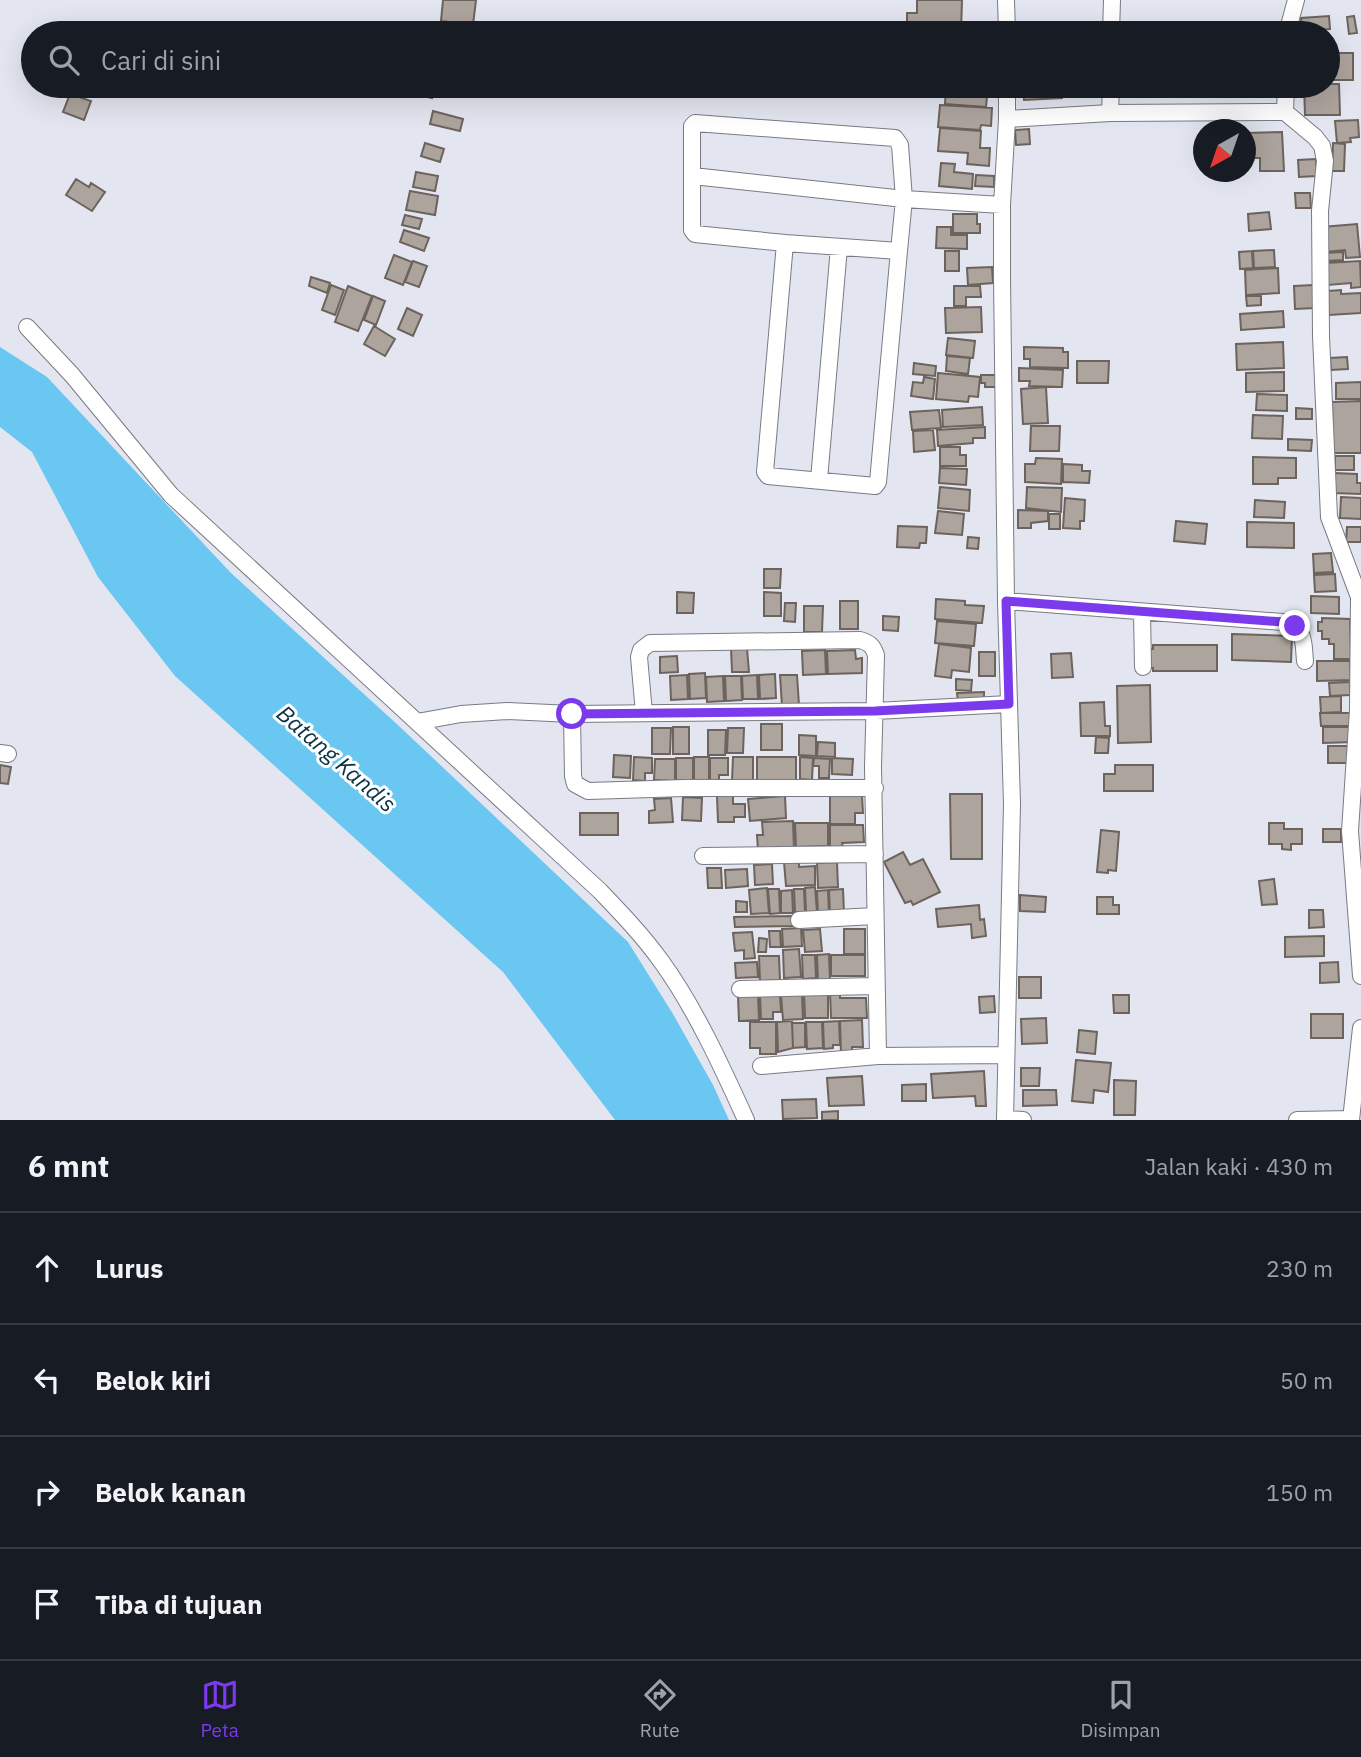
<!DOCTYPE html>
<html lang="id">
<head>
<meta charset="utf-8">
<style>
  :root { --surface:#171b24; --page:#20242c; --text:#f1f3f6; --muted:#9ea1a6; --line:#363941; --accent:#7c3aed }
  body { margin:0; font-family:"IBM Plex Sans",sans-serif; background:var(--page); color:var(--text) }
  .compass { position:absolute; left:1193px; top:119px; width:63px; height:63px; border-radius:50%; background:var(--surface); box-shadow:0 7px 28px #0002; rotate:220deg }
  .stop { position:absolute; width:21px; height:21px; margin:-16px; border:5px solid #7c3aed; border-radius:50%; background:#fff }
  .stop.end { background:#7c3aed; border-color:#fff; box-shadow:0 2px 7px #0008 }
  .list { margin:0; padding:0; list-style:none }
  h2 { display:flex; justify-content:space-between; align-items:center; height:91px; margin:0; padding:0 28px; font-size:30px }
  h2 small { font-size:23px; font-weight:400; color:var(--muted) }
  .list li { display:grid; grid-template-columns:46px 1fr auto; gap:21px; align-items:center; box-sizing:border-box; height:112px; padding:0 28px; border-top:2px solid var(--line) }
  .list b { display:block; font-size:26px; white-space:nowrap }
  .list em { font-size:23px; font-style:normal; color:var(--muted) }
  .icon { flex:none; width:38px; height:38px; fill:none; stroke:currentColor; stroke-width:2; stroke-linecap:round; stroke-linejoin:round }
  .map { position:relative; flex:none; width:1361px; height:1120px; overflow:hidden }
  .search { position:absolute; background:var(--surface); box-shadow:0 7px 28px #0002; left:21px; right:21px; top:21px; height:77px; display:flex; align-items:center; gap:18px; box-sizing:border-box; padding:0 24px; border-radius:38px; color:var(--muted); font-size:26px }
  .sheet { height:539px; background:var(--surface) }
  nav { display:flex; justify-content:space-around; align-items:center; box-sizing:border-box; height:98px; border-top:2px solid var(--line); background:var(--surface); font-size:19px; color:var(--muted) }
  nav a { display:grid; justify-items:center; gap:4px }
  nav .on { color:var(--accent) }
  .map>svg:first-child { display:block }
  .water { fill:#6ac7f1 }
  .building { fill:#aea49e; stroke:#6c635d; stroke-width:2 }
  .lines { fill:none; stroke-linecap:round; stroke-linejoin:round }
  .minor-casing { stroke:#797b84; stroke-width:18 }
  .minor { stroke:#fff; stroke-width:16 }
  .route { stroke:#7c3aed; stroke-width:9 }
  .labels { text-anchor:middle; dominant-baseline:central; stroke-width:6; stroke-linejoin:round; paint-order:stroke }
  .water-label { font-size:23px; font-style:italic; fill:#083345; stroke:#fff }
</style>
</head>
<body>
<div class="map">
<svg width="1361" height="1120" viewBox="0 0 1361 1120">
  <rect width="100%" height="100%" fill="#e3e6f0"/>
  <path class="water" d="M0,347L47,377L231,573L399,726L628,942L673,1014L713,1085L729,1120H615L503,972L175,676L98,577L32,452L0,427Z"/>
  <path class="building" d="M443,0H476L473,25L441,21Z
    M917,0H962L961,32L907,31V13H917Z
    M1329,16L1330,29L1302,31L1301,18Z
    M1354,16L1357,33L1349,34L1347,17Z
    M1328,53H1353V80H1328Z
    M1328,84H1339L1340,115H1305L1304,86Z
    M400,86H434L432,98L399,91Z
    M946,86H988L986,107L945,104Z
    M1023,86H1061L1062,98L1024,100Z
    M70,94L91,101L84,120L63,112Z
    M940,105L992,108L991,126L981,125L980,130L938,127Z
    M433,111L463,119L460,131L430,124Z
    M1358,120L1359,137L1350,138L1351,142L1337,143L1335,121Z
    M940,128L981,131L980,148H990L989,166L967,164L968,153L938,151Z
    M1029,129L1030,144L1016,145L1015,130Z
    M1282,132L1284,171H1260V158H1248V153H1246V133Z
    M425,143L444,149L440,162L421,156Z
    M1333,143L1345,144L1344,171H1332Z
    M1316,159L1317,176L1299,177L1298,160Z
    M941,163L955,164L954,172L973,174L972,189L939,186Z
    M416,172L438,176L435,191L413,187Z
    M976,175L994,176V187L975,186Z
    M76,179L89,187L91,183L105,192L92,211L66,195Z
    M410,191L438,196L435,215L406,210Z
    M1295,193H1310L1311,208H1296Z
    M1269,212L1271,229L1249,231L1248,214Z
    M953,214H977V224H980V233H953Z
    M405,215L422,219L419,229L402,225Z
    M1357,224L1360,257L1346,258L1345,250L1325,252L1322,227Z
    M937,227H951V235H967V249L936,248Z
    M404,230L429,238L424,251L400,242Z
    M1274,250L1275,267L1254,268L1253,251Z
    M945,251H959V271H945Z
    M1252,251L1253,268L1240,269L1239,252Z
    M1343,252V260L1326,261V253Z
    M394,255L412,262L403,285L385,278Z
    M413,261L427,266L419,287L405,282Z
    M1360,261L1361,287L1351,288V283L1328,285L1326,263Z
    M992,267L993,283L968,285L967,268Z
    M1278,268L1279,293L1246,295L1245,270Z
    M311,277L330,283L327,293L309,286Z
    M331,285L344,290L335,315L322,310Z
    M1313,285L1315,308L1295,309L1294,286Z
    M348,286L372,296L358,331L335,322Z
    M954,286H980L981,297H966V306H954Z
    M1341,290V294L1361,293V313L1329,315L1328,291Z
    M373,296L385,301L376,325L364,320Z
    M1246,296H1261V305L1247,306Z
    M981,307L982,332L946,333L945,308Z
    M407,308L422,315L413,336L398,329Z
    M1283,311L1284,327L1241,330L1240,314Z
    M374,326L395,339L385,356L364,344Z
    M948,338L975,341L973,358L946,355Z
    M1283,342L1284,368L1237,370L1236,344Z
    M1024,347L1063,348V352H1068V368L1030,367V359H1024Z
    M947,356L970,358L968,374L946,371Z
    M1347,357L1348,369L1331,370L1330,358Z
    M1077,361H1109L1108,383H1077Z
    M914,363L936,366L935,376L913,374Z
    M1019,368L1063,370L1062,387L1029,386L1030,381H1019Z
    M1284,372V391L1246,392V373Z
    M938,373L980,377L978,397L969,396L968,402L936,399Z
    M981,375H996V387H985V383H981Z
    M924,377L935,379L933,399L911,396L913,382L923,383Z
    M1361,382V399H1336V383Z
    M1046,387L1048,423L1023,424L1021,389Z
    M1257,394L1287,395V411L1256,410Z
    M1361,401V453H1333L1332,402Z
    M982,407L983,425L943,427L942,410Z
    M1296,408L1312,409V419H1296Z
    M939,410L941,428L912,430L910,412Z
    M1253,415L1283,416L1282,439L1252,438Z
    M1031,426H1060L1059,451H1030Z
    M985,427V438H973V443L938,446L937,430Z
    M933,430L935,450L914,452L913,431Z
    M1288,439L1312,440L1311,451L1288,450Z
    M940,447H960V455H966V466H940Z
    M1335,456H1354V470H1335Z
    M1253,457L1296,458V478H1278V484H1253Z
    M1036,458L1062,459L1061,484L1025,482V464H1035Z
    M1063,464L1082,465V471H1090L1089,483L1063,482Z
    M940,468L967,469L966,485L939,483Z
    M1334,473L1357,474V483H1361V494L1333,493Z
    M940,487L970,490L969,511L938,508Z
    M1027,487L1062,488L1061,512L1026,508Z
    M1341,497L1361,498V519L1340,518Z
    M1065,498L1085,500L1084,521H1080V529L1063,528Z
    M1255,500L1285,502L1284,518L1254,517Z
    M1018,510L1048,511V521L1031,523V528H1018Z
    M938,511L964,514L962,535L935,533Z
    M1049,514H1060V529H1049Z
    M1176,521L1207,524L1205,544L1174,541Z
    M1247,522L1294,523V548L1247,547Z
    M898,526L927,527L926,543H920L919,548L897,547Z
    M1347,527H1361V542H1346Z
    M968,537L979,538L978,549L967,548Z
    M1331,553L1333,572L1314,573L1313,554Z
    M764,569H781L780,588H764Z
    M1335,574L1336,591L1315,592L1314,575Z
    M677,592L694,593L693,613H677Z
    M764,592L781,593V616H764Z
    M1311,596L1339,597V614L1311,613Z
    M936,599L965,601V605L984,606L982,623L935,619Z
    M840,601H858V629H840Z
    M785,603H796L795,622L784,621Z
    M804,606H823L822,632H804Z
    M883,616L899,617L898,631L883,630Z
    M1322,618L1350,619L1351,659H1334V644H1329V639H1322V631H1318V622H1322Z
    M937,621L976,624L974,646L935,643Z
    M1232,634L1292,636L1291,662L1232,660Z
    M939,644L971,648L969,672L952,670L951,678L935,676Z
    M1153,645H1217V671H1153V668H1146V649H1153Z
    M731,648H747L749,672H732Z
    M825,650L826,674L803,675L802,651Z
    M855,650L856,659L862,658V673L828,674L827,651Z
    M979,652H995V676H979Z
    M1071,653L1073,677L1052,678L1051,654Z
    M677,656L678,672L660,673V657Z
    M1317,661H1350L1351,680L1317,681Z
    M705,673L706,698L690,699L689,674Z
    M775,674L776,698L760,699L759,675Z
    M687,675L688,699L671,700L670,676Z
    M757,675L758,699H743L742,676Z
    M780,675H797L799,705L782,706Z
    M723,676L724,701L707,702L706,677Z
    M725,676H741L742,700L726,701Z
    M956,679L972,680L971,691L956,690Z
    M1350,682V695L1330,696L1329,683Z
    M1150,685L1151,742L1118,743L1117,686Z
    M984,692V703H958L957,693Z
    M1341,696V712L1321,713L1320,697Z
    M1104,702L1105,726H1110V736H1081L1080,703Z
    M1320,713H1355V726H1321Z
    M761,724H782V750H761Z
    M673,727H689V754H673Z
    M1323,727H1354V742L1323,743Z
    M652,728H671L670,754H652Z
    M728,728H744L743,753H727Z
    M708,730H726L725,755H708Z
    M799,735L816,736V756L799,755Z
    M1096,737L1109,738L1108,753H1095Z
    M818,742L835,743V757L817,756Z
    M1328,746H1350V763H1328Z
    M614,755L631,756L630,778L613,777Z
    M634,757L652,758V773H645V781L633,780Z
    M694,757H709V780H694Z
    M733,757H753V781L732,780Z
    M757,757H796V780H757Z
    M800,757L813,758L812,780L800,779Z
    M676,758H693V780H676Z
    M710,758H728V775H719V781H710Z
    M814,758L830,759L829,778H819V766H813Z
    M832,758L853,759L852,775L832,774Z
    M655,759H675V781L654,780Z
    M0,765L11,767L8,784L0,783Z
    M1115,765H1153V791H1104V774H1115Z
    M950,794H982V859H951Z
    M862,795L863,813H855V824H830V796Z
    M717,796H733V804H745V817H734V822H718Z
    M785,796L786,818L750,821L748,799Z
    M683,797L702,798L701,821L682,820Z
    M671,798L673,822L649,823V811L655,810L654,799Z
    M580,813H618V835H580Z
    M793,821L794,850H758L757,835H763L762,822Z
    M795,823H828V846L796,847Z
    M1269,823H1284V829H1302V844H1291V850L1282,849V844H1269Z
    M830,825H863L864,842L842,843L843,848H830Z
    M1323,829H1341V842H1323Z
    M1101,830L1119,832L1116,871L1108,870V873L1097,872Z
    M903,852L910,865L923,859L940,892L913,905L911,901L905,903L884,862Z
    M799,861V867L815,866V885L786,886L784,862Z
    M837,862L838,887L818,888L817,863Z
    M772,864L773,884L755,885L754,865Z
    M707,868H721L722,888H708Z
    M747,869L748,886L726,888L725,870Z
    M1274,879L1277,904L1262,905L1259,881Z
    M815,887L817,912L806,913L805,888Z
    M767,888L769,913L751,914L749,890Z
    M768,889H779L780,913L770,914Z
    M794,889H804L805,912H795Z
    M843,889L844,913L830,914L829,890Z
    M792,890L793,913H781V891Z
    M828,890L829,915H818L817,891Z
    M1020,895L1046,897L1045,912L1020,911Z
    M1097,897H1113V905H1119V914H1097Z
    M736,901L747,902V912H736Z
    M979,905L980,920L984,919L986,936L972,938L971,924L938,927L936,909Z
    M1309,910H1323L1324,927L1309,928Z
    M793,916V926L735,927L734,917Z
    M801,928L802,946L783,947L782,929Z
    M820,929L822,951L805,952L803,930Z
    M844,929H865V954H844Z
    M769,931H780L781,947H770Z
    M752,932L755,958L744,959V950L735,951L733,933Z
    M1324,936V956L1285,957V937Z
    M759,938L767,939L766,952H758Z
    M799,949L801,977L784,978L783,950Z
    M829,954L830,981H818L817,955Z
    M802,955H815L816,978L803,979Z
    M831,955H865V976H831Z
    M759,956H779L780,980L760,981Z
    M757,962L758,977L736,978L735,963Z
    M1338,962L1339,982L1320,983V963Z
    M1019,977H1041V998H1019Z
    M830,992H840V998H866L867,1018H831Z
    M804,993H828V1018H805Z
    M802,994L803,1019L783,1020L781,995Z
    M758,995L759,1020L739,1021L738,996Z
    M780,995L781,1012H773V1019H761L760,996Z
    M1113,995H1129V1013H1114Z
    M994,996L995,1012L980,1013L979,997Z
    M1311,1014H1343V1038H1311Z
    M1046,1018L1047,1043L1022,1044L1021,1019Z
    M862,1020L863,1047H852V1054H841L840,1021Z
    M792,1021L793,1048L778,1052L777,1022Z
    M839,1021L840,1045H833V1048L824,1049L823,1022Z
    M750,1022H776V1054H760V1048H750Z
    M806,1022H822L823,1048L807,1049Z
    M792,1023H805V1047L793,1048Z
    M1079,1030L1097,1032L1095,1054L1077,1052Z
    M1076,1060L1111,1063L1108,1092L1094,1090L1093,1103L1072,1101Z
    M1021,1068H1040L1039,1086H1021Z
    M984,1071L986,1106H976L975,1096L933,1098L931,1074Z
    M862,1076L864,1105L829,1106L827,1078Z
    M1114,1080L1136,1081L1135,1115H1114Z
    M926,1084V1101H902V1085Z
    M1023,1090H1056L1057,1105L1023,1106Z
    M816,1099L817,1118L783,1119L782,1100Z
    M838,1111V1120H822V1112Z"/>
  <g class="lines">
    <defs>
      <path id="minor" d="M1006,0L1007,33
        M1111,33L1112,0
        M1287,33L1296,0
        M1007,86V119L1110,113L1285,112L1315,137L1322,146L1325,161L1320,211L1321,336L1329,517L1359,597L1358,710L1350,831L1361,976
        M1285,112L1286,86
        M1110,113L1111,86
        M693,176L904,199L900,145L895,138L695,123L692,126V230L695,234L785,243
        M899,251L878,482L875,486L768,476L765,472L785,243L899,251L904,199L1002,205
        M27,327L72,375L171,495L600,891C622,914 643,936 661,961C694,1006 723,1069 746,1120
        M819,480L839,247
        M1006,601L1283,622C1306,630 1303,639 1305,661
        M1142,613L1143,667
        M644,713L639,657L641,650L650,643L860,640C870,643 873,646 876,655L873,767L878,1056
        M572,714L573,776L575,784L588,791L685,788H875
        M417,722L461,714L507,711L572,714L875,711L1009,704
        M0,753L8,754
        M703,856L875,854
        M799,920L875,916
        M740,989L875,986
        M761,1066L878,1056L1006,1055
        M1005,1119L1023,1120
        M1005,1120L1012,804L1006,601L1002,278V205L1007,119
        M1297,1120L1351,1119
        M1351,1120L1361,1028"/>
    </defs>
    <use href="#minor" class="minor-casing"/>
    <use href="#minor" class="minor"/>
  </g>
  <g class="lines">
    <path class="route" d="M572,714L875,711L1009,704L1006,601L1283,622L1295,626"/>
  </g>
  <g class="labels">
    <g class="water-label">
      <text transform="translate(337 758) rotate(41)">Batang Kandis</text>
    </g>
  </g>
</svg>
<svg class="compass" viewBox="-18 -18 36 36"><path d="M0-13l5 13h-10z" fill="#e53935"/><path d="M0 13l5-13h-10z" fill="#9ea1a6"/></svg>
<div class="stop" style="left:572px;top:714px"></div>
<div class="stop end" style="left:1295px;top:626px"></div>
<div class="search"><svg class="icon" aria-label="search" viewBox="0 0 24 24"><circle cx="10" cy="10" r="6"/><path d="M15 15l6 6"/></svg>Cari di sini</div>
</div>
<section class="sheet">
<h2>6 mnt<small>Jalan kaki · 430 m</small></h2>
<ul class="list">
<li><svg class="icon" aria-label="ahead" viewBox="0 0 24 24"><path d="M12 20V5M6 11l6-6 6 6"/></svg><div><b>Lurus</b></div><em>230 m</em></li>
<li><svg class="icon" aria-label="left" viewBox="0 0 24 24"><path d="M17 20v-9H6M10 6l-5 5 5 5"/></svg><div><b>Belok kiri</b></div><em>50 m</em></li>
<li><svg class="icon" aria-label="right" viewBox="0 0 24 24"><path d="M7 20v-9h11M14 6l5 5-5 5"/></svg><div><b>Belok kanan</b></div><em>150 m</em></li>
<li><svg class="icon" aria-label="arrive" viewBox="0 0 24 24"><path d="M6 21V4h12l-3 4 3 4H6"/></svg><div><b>Tiba di tujuan</b></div></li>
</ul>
</section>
<nav>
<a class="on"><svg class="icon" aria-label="map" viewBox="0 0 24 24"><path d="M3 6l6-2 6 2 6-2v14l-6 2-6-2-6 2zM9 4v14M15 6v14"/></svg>Peta</a>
<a><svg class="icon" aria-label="directions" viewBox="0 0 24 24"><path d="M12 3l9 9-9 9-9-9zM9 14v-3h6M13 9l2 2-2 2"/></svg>Rute</a>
<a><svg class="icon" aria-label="saved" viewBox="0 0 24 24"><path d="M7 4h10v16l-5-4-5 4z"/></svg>Disimpan</a>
</nav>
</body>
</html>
